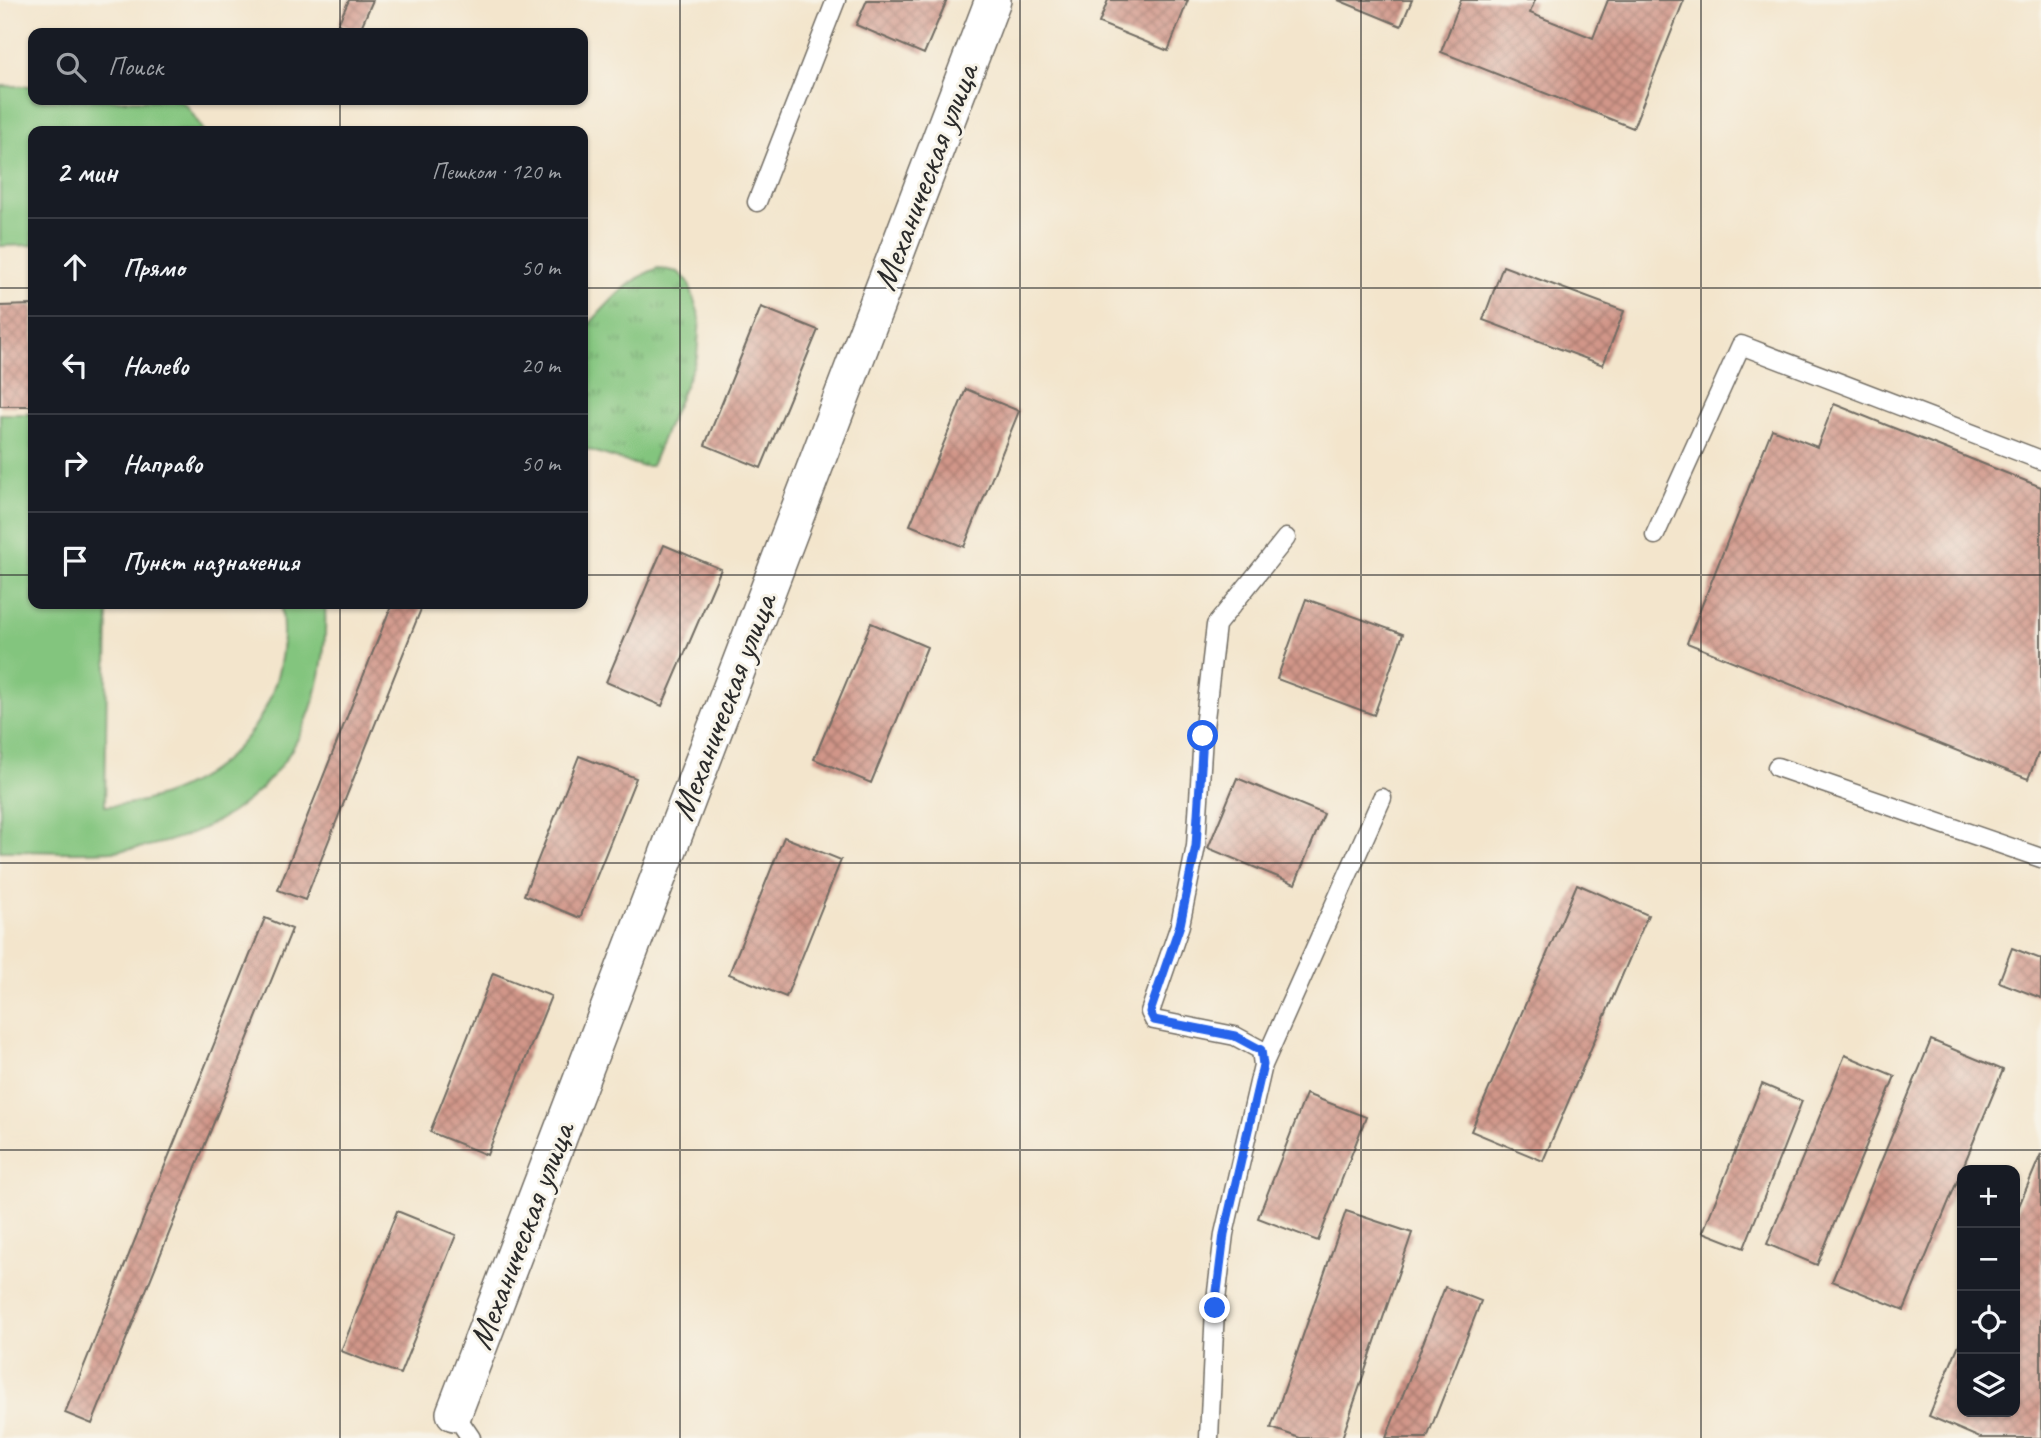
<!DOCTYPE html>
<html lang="ru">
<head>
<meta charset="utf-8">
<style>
  :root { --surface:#171b24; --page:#20242c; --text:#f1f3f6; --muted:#9ea1a6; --line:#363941 }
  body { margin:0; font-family:Caveat,sans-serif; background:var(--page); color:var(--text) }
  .controls { position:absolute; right:21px; bottom:21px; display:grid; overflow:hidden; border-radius:14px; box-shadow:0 2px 5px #0004 }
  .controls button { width:63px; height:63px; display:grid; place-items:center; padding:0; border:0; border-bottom:2px solid var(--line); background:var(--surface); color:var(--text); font:35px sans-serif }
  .stop { position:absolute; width:21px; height:21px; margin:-16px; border:5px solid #2563eb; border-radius:50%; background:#fff }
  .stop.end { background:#2563eb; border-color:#fff; box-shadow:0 2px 7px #0008 }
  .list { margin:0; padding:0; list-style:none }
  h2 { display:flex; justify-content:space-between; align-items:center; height:91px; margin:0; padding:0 28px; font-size:30px }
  h2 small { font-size:23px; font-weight:400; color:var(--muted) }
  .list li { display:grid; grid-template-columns:46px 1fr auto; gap:21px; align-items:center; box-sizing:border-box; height:98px; padding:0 28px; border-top:2px solid var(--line) }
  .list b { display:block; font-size:26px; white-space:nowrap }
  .list em { font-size:23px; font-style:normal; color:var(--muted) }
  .icon { flex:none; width:38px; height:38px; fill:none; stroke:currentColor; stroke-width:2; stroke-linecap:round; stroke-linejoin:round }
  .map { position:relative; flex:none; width:2041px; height:1438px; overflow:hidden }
  .search { position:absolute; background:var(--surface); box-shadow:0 2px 5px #0004; left:28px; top:28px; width:560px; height:77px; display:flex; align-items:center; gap:18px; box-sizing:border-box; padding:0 24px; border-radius:14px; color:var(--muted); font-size:26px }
  .panel { position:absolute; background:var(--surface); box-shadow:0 2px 5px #0004; left:28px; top:126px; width:560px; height:483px; border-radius:14px }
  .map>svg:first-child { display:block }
  .grass { fill:url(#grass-tufts); stroke:#577854; stroke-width:2 }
  .green { fill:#83c57e; stroke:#577854; stroke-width:2 }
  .building { fill:url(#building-cross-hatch) }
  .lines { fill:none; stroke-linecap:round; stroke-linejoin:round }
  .lane-casing { stroke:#716c63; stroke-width:21 }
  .street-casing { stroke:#716c63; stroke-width:38 }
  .lane { stroke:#fff; stroke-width:18 }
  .street { stroke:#fff; stroke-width:35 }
  .route { stroke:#2563eb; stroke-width:9 }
  .grid { fill:none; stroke:#2b2b2b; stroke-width:2; stroke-opacity:0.55 }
  .labels { text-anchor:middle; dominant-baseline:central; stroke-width:6; stroke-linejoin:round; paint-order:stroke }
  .street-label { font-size:35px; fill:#2b2b2b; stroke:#f7f3e8 }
</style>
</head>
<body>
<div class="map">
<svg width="2041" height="1438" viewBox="0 0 2041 1438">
  <defs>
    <pattern id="grass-tufts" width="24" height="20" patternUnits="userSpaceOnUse" patternTransform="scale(1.75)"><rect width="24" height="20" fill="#83c57e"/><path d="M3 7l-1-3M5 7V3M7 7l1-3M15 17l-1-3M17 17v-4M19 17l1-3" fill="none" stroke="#6ba067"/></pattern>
    <pattern id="building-cross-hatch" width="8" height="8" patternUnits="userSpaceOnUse" patternTransform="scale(1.75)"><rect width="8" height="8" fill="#d19689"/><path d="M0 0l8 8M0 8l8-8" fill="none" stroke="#aa7b70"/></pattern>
  </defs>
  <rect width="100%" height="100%" fill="#f7f3e8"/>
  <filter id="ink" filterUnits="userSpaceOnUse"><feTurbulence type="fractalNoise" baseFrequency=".0143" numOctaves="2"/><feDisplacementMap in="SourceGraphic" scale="14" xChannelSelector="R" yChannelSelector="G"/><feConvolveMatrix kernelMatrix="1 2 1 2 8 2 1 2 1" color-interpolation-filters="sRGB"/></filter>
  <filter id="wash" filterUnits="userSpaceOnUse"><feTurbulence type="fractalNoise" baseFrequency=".00686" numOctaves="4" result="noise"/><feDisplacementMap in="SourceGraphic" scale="28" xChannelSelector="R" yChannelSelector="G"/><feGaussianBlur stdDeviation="1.57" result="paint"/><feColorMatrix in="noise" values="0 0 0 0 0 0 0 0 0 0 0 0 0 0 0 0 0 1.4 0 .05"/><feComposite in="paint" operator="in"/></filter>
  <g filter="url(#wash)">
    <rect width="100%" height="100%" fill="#f3e5cc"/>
    <path class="grass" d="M658,268L678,272L688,281L700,318L697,357L651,466H640L583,448V331C605,307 626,280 658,268Z"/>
    <path class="green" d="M0,86H33V100H179L187,106L204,131H33V245L0,246Z
      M0,414H33V604H108L105,806C214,801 297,716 281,604H325C331,726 268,823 144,847C98,856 46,850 0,851Z"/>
    <g id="blocks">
      <path class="building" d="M349,0H373L359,32L338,24Z
        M867,0H947L924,54L856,25Z
        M1108,0H1188L1168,51L1099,23Z
        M1338,0H1412L1401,26Z
        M1461,0H1535L1530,13L1593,38L1608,0H1684L1633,128L1441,52Z
        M1503,266L1624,311L1603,365L1483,320Z
        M33,305V406H0V306Z
        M761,307L818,330L761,468L705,445Z
        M966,389L1019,411L964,547L910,525Z
        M1834,404L2041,487V755L2038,754L2028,779L1687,643L1772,429L1817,447Z
        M664,545L721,569L662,706L606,682Z
        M1306,599L1403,634L1374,715L1277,679Z
        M392,604H423L305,900L278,890Z
        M871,623L927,647L871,783L814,759Z
        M579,756L636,778L580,918L524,895Z
        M1237,778L1324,814L1295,884L1208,848Z
        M784,837L841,860L786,997L729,974Z
        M1577,884L1648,915L1543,1161L1471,1131Z
        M265,918L292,929L92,1424L65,1413Z
        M2012,948L2041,959V998L1999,982Z
        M493,973L551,996L487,1155L430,1132Z
        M1931,1040L2003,1070L1904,1310L1832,1281Z
        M1845,1055L1895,1076L1817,1265L1767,1244Z
        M1762,1084L1802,1101L1744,1248L1703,1232Z
        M1306,1094L1366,1117L1318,1241L1258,1218Z
        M2041,1154V1438H1980L1929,1416L1962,1337V1412H2015V1215Z
        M397,1211L456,1235L400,1374L341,1351Z
        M1346,1211L1412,1233L1342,1438H1300L1271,1428Z
        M1445,1287L1481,1301L1427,1438H1386Z"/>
    </g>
  </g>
  <g filter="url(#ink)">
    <use href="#blocks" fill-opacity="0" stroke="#716c63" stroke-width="2"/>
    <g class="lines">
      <defs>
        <path id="lane" d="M757,202L836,0
          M1655,535L1741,345L2041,460
          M1777,767L2041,858
          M1263,1065L1382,798
          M454,1413L471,1438
          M1209,1438L1215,1308L1224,1234L1263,1065L1261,1050L1235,1036L1154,1020L1150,1012L1180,925L1196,846L1203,736L1216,625L1286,538"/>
        <path id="street" d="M454,1413L993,0"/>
      </defs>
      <use href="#lane" class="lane-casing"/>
      <use href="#street" class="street-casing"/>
      <use href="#lane" class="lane"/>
      <use href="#street" class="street"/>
    </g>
  </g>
  <g class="lines" filter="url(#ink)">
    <path class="route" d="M1203,736L1196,846L1180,925L1150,1012L1154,1020L1235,1036L1261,1050L1263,1065L1224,1234L1215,1308"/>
  </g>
  <path class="grid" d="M340,0V33M680,0V1438M1020,0V1438M1361,0V1438M1701,0V1438M340,100V131M0,288H33M583,288H2041M0,575H33M583,575H2041M340,604V1438M0,863H2041M0,1150H2041"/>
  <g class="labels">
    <g class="street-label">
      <text transform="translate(925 177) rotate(-69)">Механическая улица</text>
      <text transform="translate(723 707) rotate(-69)">Механическая улица</text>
      <text transform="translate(521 1236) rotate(-69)">Механическая улица</text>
    </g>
  </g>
</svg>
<div class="controls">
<button>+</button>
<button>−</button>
<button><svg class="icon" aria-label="locate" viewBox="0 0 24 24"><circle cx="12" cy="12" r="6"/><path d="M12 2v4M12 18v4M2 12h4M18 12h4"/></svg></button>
<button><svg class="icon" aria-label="layers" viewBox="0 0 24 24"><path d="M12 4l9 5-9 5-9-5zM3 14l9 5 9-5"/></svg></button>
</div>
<div class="stop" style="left:1203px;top:736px"></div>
<div class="stop end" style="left:1215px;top:1308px"></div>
<div class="search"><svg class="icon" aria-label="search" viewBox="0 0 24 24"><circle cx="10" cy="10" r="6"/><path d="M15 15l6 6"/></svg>Поиск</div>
<section class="panel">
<h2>2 мин<small>Пешком · 120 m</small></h2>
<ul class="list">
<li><svg class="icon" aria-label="ahead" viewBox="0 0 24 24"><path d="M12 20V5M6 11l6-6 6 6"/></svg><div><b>Прямо</b></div><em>50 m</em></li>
<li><svg class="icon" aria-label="left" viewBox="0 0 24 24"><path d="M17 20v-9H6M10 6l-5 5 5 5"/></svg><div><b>Налево</b></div><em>20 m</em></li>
<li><svg class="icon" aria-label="right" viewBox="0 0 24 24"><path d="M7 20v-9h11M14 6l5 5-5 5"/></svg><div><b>Направо</b></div><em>50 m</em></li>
<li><svg class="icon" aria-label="arrive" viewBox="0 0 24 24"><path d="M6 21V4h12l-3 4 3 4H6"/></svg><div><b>Пункт назначения</b></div></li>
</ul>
</section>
</div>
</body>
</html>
